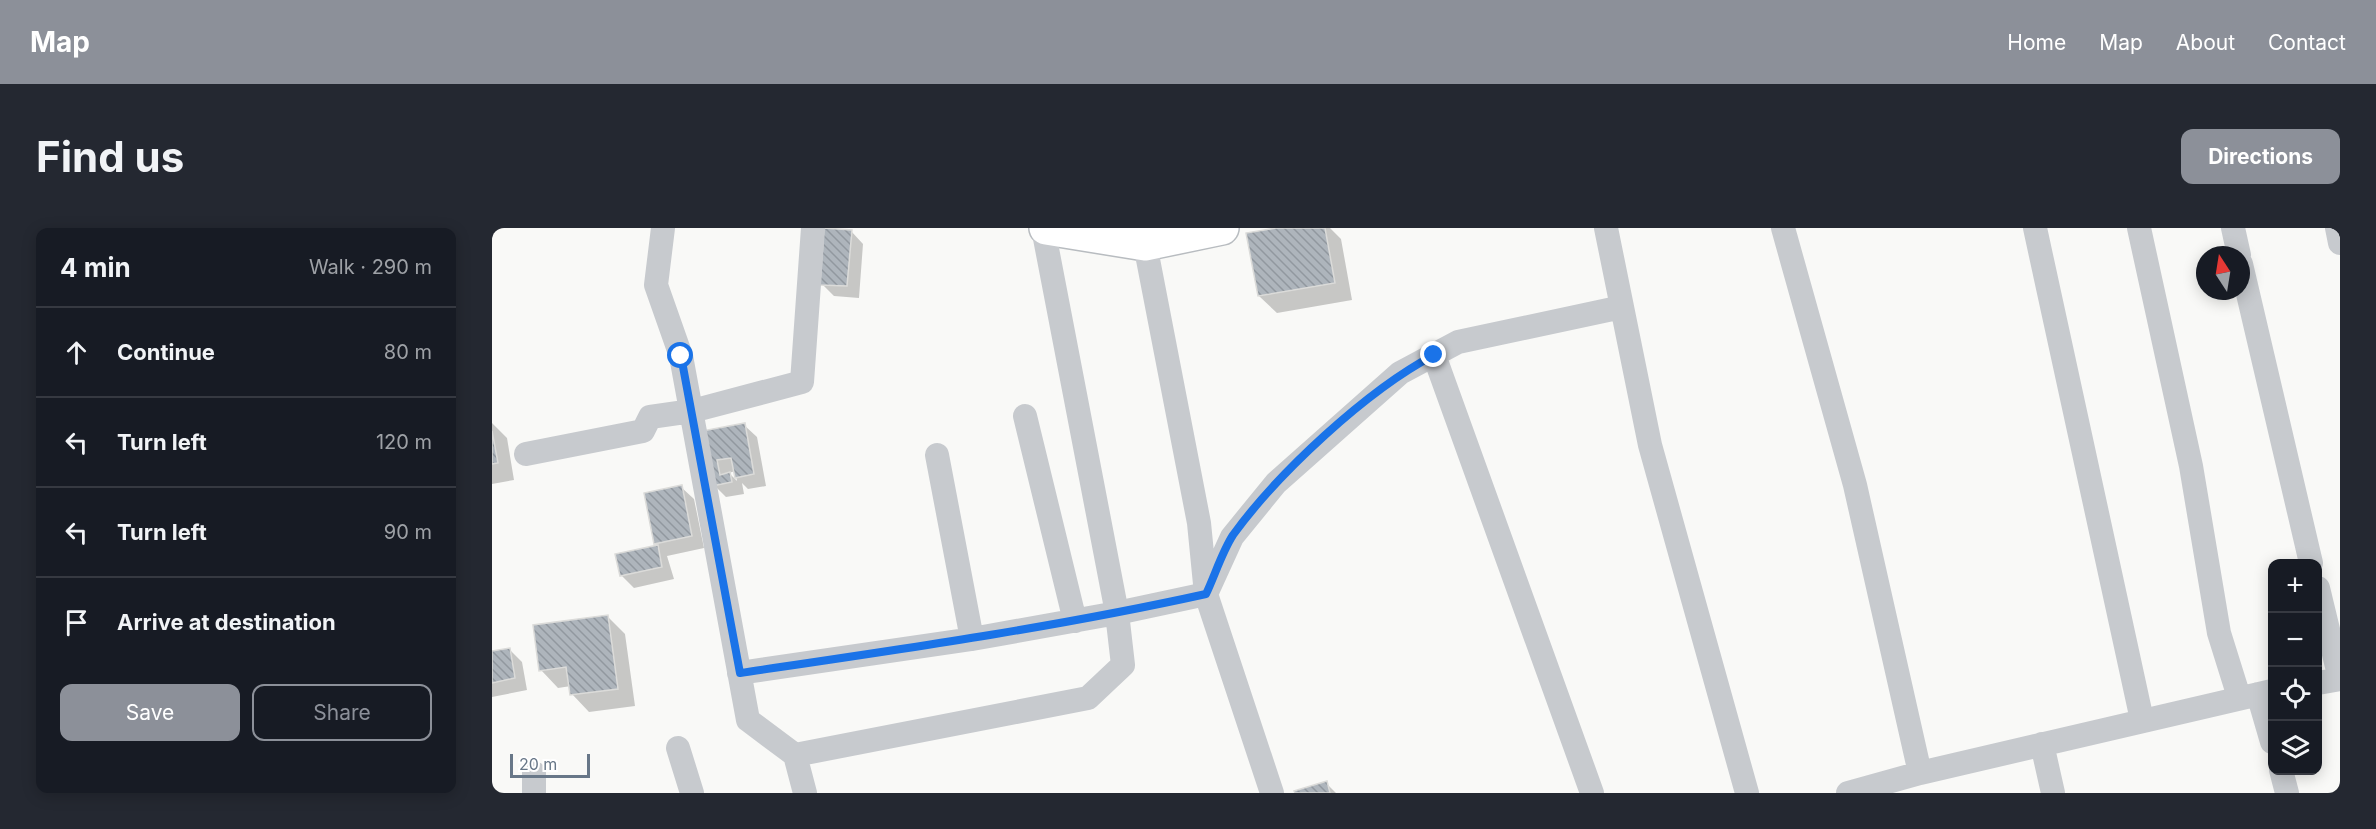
<!DOCTYPE html>
<html lang="en">
<head>
<meta charset="utf-8">
<style>
  :root { --surface:#171b24; --page:#242831; --text:#f1f3f6; --muted:#9ea1a6; --line:#363941; --accent:#8c9099 }
  body { margin:0; font-family:Inter,sans-serif; background:var(--page); color:var(--text) }
  .controls { position:absolute; right:18px; bottom:18px; display:grid; overflow:hidden; border-radius:12px; box-shadow:0 3px 15px #0003 }
  .controls button { width:54px; height:54px; display:grid; place-items:center; padding:0; border:0; border-bottom:2px solid var(--line); background:var(--surface); color:var(--text); font:30px sans-serif }
  .compass { position:absolute; left:1704px; top:18px; width:54px; height:54px; border-radius:50%; background:var(--surface); box-shadow:0 3px 15px #0003; rotate:348deg }
  .scale { position:absolute; left:18px; bottom:15px; width:80px; box-sizing:border-box; padding-left:6px; border:3px solid #687788; border-top:0; font-size:16px; line-height:21px; white-space:nowrap; color:#687788; -webkit-text-stroke:4px #fff; paint-order:stroke }
  .stop { position:absolute; width:18px; height:18px; margin:-14px; border:4px solid #1a73e8; border-radius:50%; background:#fff }
  .stop.end { background:#1a73e8; border-color:#fff; box-shadow:0 2px 6px #0008 }
  .list { margin:0; padding:0; list-style:none }
  h2 { display:flex; justify-content:space-between; align-items:center; height:78px; margin:0; padding:0 24px; font-size:26px }
  h2 small { font-size:20px; font-weight:400; color:var(--muted) }
  .list li { display:grid; grid-template-columns:39px 1fr auto; gap:18px; align-items:center; box-sizing:border-box; height:90px; padding:0 24px; border-top:2px solid var(--line) }
  .list b { display:block; font-size:22px; white-space:nowrap }
  .list em { font-size:20px; font-style:normal; color:var(--muted) }
  .actions { display:flex; gap:12px; padding:18px 24px }
  .actions a { flex:1; padding:14px 0; border:2px solid var(--accent); border-radius:12px; text-align:center; font-size:21px; color:var(--accent) }
  .actions .main { background:var(--accent); color:#fff }
  .icon { flex:none; width:33px; height:33px; fill:none; stroke:currentColor; stroke-width:2; stroke-linecap:round; stroke-linejoin:round }
  .map { position:relative; flex:none; width:1848px; height:565px; overflow:hidden; border-radius:12px }
  header { display:flex; align-items:center; gap:36px; box-sizing:border-box; height:84px; padding:0 30px; background:var(--accent); color:#fff }
  header strong { font-size:28px }
  nav { display:flex; gap:33px; margin-inline-start:auto; font-size:21px }
  .intro { display:flex; align-items:center; justify-content:space-between; box-sizing:border-box; height:144px; padding:0 36px }
  h1 { margin:0; font-size:42px }
  .button { padding:15px 27px; border-radius:12px; background:var(--accent); color:#fff; font-size:21px; font-weight:700 }
  main { display:flex; gap:36px; padding:0 36px }
  aside { flex:1; background:var(--surface); border-radius:12px; box-shadow:0 3px 15px #0003 }
  .map>svg:first-child { display:block }
  .shadow { fill:#0003; fill-rule:evenodd }
  .building { fill:url(#building-back-hatch); stroke:#dbdbd9; stroke-width:1.5 }
  .lines { fill:none; stroke-linecap:round; stroke-linejoin:round }
  .primary-casing { stroke:#b8bcc0; stroke-width:36 }
  .street { stroke:#c7cace; stroke-width:24 }
  .primary { stroke:#fff; stroke-width:33 }
  .route { stroke:#1a73e8; stroke-width:8 }
</style>
</head>
<body>
<header>
<strong>Map</strong>
<nav><a>Home</a><a>Map</a><a>About</a><a>Contact</a></nav>
</header>
<div class="intro"><h1>Find us</h1><a class="button">Directions</a></div>
<main>
<aside>
<h2>4 min<small>Walk · 290 m</small></h2>
<ul class="list">
<li><svg class="icon" aria-label="ahead" viewBox="0 0 24 24"><path d="M12 20V5M6 11l6-6 6 6"/></svg><div><b>Continue</b></div><em>80 m</em></li>
<li><svg class="icon" aria-label="left" viewBox="0 0 24 24"><path d="M17 20v-9H6M10 6l-5 5 5 5"/></svg><div><b>Turn left</b></div><em>120 m</em></li>
<li><svg class="icon" aria-label="left" viewBox="0 0 24 24"><path d="M17 20v-9H6M10 6l-5 5 5 5"/></svg><div><b>Turn left</b></div><em>90 m</em></li>
<li><svg class="icon" aria-label="arrive" viewBox="0 0 24 24"><path d="M6 21V4h12l-3 4 3 4H6"/></svg><div><b>Arrive at destination</b></div></li>
</ul>
<div class="actions"><a class="main">Save</a><a>Share</a></div>
</aside>
<div class="map">
<svg width="1848" height="565" viewBox="0 0 1848 565">
  <defs>
    <pattern id="building-back-hatch" width="6" height="6" patternUnits="userSpaceOnUse" patternTransform="scale(1.5)"><rect width="6" height="6" fill="#aeb5bc"/><path d="M-1 5l2 2M0 0l6 6M5-1l2 2" fill="none" stroke="#91989f"/></pattern>
  </defs>
  <rect width="100%" height="100%" fill="#f9f9f7"/>
  <path class="shadow" d="M793,0H838L849,11L860,72L785,85L767,68Z
    M359,3L371,16L367,70L342,68L330,56Z
    M0,195L15,210L22,252L0,256Z
    M252,197L265,209L274,258L256,261L250,255L252,266L234,269L222,257L212,204ZM243,243L245,253L237,245Z
    M189,259L202,271L212,320L175,328L182,351L142,360L129,347L166,318L163,315Z
    M115,388L133,406L143,478L97,484L80,466L79,458L66,460L49,442Z
    M17,421L30,434L35,462L0,469V425Z
    M834,555L844,565H805Z"/>
  <path class="building" d="M332,0L360,2L355,58L328,57Z
    M784,0H833L843,55L766,68L754,5Z
    M253,195L262,246L243,250L239,230L225,232L228,247L238,244L240,254L220,258L210,203Z
    M0,203L6,235L0,236Z
    M190,257L200,308L162,316L152,265Z
    M166,317L170,339L128,348L123,326Z
    M116,387L126,461L78,467L74,439L47,443L41,397Z
    M18,420L23,450L0,455V423Z
    M835,553L838,565H803L802,563Z"/>
  <g class="lines">
    <defs>
      <path id="primary" d="M554,0L653,16L730,0"/>
    </defs>
    <use href="#primary" class="primary-casing"/>
    <path class="street" d="M171,0L164,57L189,128L256,492L303,527L313,565
      M1114,0L1158,217L1255,565
      M1291,0L1363,257L1428,545
      M1543,0L1650,492
      M1647,0L1699,238L1727,405L1747,469
      M1741,0L1747,27
      M1845,0L1848,15
      M653,16L707,295L714,366L780,565
      M1749,36L1819,335
      M942,127L1100,565
      M533,188L583,393
      M34,226L151,203L158,189L200,183L310,154L321,0
      M445,227L480,411
      M1826,360L1848,451
      M247,445L480,411L625,385L551,0
      M1826,455L1848,451
      M1766,466L1780,514
      M1550,516L1561,565
      M186,520L200,565
      M303,527L596,470L631,437L625,385L714,366L740,309L784,255L908,145L966,114L1130,79
      M1789,542L1795,565
      M42,545V565
      M1356,565L1428,545L1780,463"/>
    <use href="#primary" class="primary"/>
  </g>
  <g class="lines">
    <path class="route" d="M189,128L248,445C404,422 560,400 714,366C723,347 730,324 741,307C786,245 874,163 942,127"/>
  </g>
</svg>
<div class="controls">
<button>+</button>
<button>−</button>
<button><svg class="icon" aria-label="locate" viewBox="0 0 24 24"><circle cx="12" cy="12" r="6"/><path d="M12 2v4M12 18v4M2 12h4M18 12h4"/></svg></button>
<button><svg class="icon" aria-label="layers" viewBox="0 0 24 24"><path d="M12 4l9 5-9 5-9-5zM3 14l9 5 9-5"/></svg></button>
</div>
<svg class="compass" viewBox="-18 -18 36 36"><path d="M0-13l5 13h-10z" fill="#e53935"/><path d="M0 13l5-13h-10z" fill="#9ea1a6"/></svg>
<div class="scale">20 m</div>
<div class="stop" style="left:189px;top:128px"></div>
<div class="stop end" style="left:942px;top:127px"></div>
</div>
</main>
</body>
</html>
